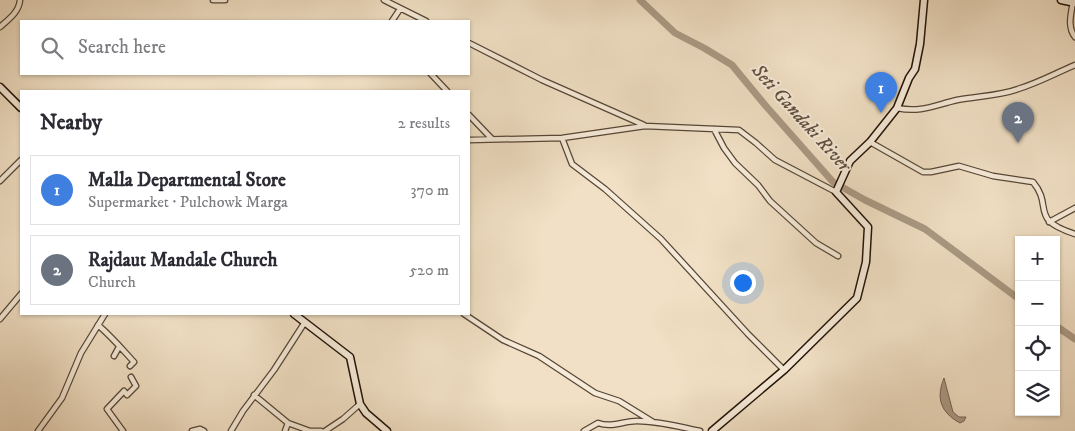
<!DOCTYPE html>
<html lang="en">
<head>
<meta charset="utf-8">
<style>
  :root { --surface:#fff; --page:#f2f2f3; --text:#2b2b33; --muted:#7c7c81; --line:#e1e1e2; --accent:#8f2418 }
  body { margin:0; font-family:"IM FELL DW Pica",serif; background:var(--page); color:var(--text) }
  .controls { position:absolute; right:15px; bottom:15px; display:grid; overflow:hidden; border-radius:0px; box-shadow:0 1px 4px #0004 }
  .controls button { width:45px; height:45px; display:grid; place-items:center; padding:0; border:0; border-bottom:1px solid var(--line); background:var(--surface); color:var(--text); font:25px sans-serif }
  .you { position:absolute; left:742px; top:282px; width:18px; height:18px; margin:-12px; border:4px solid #fff; border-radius:50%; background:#1a73e8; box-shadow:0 0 0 8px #1a73e833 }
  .badge { display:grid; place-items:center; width:32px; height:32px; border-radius:50%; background:var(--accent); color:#fff; font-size:16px; font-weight:700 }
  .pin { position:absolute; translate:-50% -41px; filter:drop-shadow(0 1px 2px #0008) }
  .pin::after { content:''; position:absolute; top:26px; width:18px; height:15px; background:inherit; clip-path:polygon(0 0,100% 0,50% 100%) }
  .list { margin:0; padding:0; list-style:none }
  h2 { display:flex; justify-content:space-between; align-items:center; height:65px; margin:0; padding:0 20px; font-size:21px }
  h2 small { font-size:16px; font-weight:400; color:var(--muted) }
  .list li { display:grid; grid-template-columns:32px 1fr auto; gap:15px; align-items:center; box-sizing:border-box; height:70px; margin:0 10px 10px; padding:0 10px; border:1px solid var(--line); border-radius:0px }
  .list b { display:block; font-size:19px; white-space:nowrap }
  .list p { margin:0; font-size:16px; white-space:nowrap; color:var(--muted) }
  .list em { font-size:16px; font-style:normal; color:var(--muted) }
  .icon { flex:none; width:28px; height:28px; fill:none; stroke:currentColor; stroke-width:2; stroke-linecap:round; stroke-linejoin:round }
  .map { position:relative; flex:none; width:1075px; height:431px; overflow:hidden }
  .search { position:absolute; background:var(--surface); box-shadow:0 1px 4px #0004; left:20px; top:20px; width:450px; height:55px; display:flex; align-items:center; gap:12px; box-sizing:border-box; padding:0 18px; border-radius:0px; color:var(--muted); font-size:19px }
  .panel { position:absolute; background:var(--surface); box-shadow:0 1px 4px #0004; left:20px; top:90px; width:450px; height:225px; border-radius:0px }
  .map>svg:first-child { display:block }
  .water { fill:#ab9a85; stroke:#746453 }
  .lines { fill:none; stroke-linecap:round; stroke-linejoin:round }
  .river { stroke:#ab9a85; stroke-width:7 }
  .street-casing { stroke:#564637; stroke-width:7 }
  .secondary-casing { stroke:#221208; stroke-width:9 }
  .street { stroke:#f6ebd9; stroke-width:4.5 }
  .secondary { stroke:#f6ebd9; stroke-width:6 }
  .labels { text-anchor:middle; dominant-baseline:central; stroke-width:4; stroke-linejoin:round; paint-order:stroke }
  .water-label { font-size:19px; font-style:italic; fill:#604f40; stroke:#f6ebd9 }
</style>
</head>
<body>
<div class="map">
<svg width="1075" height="431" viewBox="0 0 1075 431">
  <rect width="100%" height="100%" fill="#f1e0c5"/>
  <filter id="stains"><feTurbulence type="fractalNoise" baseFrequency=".004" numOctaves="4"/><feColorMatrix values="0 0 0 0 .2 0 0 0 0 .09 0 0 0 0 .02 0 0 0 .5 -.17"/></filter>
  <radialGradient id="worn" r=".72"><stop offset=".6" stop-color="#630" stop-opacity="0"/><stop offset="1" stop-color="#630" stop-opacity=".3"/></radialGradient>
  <path class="water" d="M944,378L953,412L959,417H966L964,421L960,423C940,412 936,398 944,378Z"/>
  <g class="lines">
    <path class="river" d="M640,0L675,33L704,48L732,65L765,105L833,182L865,200L925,229L1019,299
      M1056,326L1075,339"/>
    <defs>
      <path id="street" d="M213,0H225
        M384,0L426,21
        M1073,2C1071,14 1067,27 1075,37
        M392,21L400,9
        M0,27C9,19 19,12 20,0
        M469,43L542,80L644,125
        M431,74L447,91
        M897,108C921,113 935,105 957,100C977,96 999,96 1018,89C1038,83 1056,73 1075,65
        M469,115L492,139
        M714,129L724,148L735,163L758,185L770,201L816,243L838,256
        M562,138L572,164L605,189L661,239L748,334L784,370
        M469,140L562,138L645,126L739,130L756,143L775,160L836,192
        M870,142L923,172H931L959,166L993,176L1033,182C1054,207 1028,219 1075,234
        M0,181L21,160
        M1049,222L1075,208
        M464,314L503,340L539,356L595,393L619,401L653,422
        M0,319L21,294
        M98,325C112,337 122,349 134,362L130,366
        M114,356L119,347
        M254,395L288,423
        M38,431L62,398L81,353L105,314
        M123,431L107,409L124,391L127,395L136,386L131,377
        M192,431L200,429L204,431
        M231,431L243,411L274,370L305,322
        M285,431L288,423L310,431H321
        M325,431L343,419L360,404
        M584,431L598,423C612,428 623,421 637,421C658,421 680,427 700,431"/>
      <path id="secondary" d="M1061,0L1075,3
        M0,87L21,108
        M294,314L350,357L360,404L366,413L387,431
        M712,431L784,370L857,298L866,262L868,227L836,192L850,161L870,142L897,108L909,78L915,69L920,44L924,0"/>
    </defs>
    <use href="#street" class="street-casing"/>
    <use href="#secondary" class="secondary-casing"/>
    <use href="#street" class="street"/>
    <use href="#secondary" class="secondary"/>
  </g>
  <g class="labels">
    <g class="water-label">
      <text transform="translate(801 118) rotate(48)">Seti Gandaki River</text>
    </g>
  </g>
  <rect width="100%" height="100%" filter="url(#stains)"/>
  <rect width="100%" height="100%" fill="url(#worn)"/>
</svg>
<div class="controls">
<button>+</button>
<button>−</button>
<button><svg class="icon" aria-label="locate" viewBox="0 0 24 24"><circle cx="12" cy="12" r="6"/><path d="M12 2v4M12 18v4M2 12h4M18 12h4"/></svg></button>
<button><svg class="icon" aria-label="layers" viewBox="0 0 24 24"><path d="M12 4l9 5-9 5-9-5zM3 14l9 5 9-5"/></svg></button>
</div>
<div class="you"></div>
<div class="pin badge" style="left:881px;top:113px;background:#3f7fe0">1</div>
<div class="pin badge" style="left:1018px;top:143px;background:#6b7280">2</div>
<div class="search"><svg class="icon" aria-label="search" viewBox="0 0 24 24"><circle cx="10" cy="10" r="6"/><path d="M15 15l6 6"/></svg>Search here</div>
<section class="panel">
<h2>Nearby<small>2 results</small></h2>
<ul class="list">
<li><span class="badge" style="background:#3f7fe0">1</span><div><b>Malla Departmental Store</b><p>Supermarket · Pulchowk Marga</p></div><em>370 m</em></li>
<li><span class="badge" style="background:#6b7280">2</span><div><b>Rajdaut Mandale Church</b><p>Church</p></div><em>520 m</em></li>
</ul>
</section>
</div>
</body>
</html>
